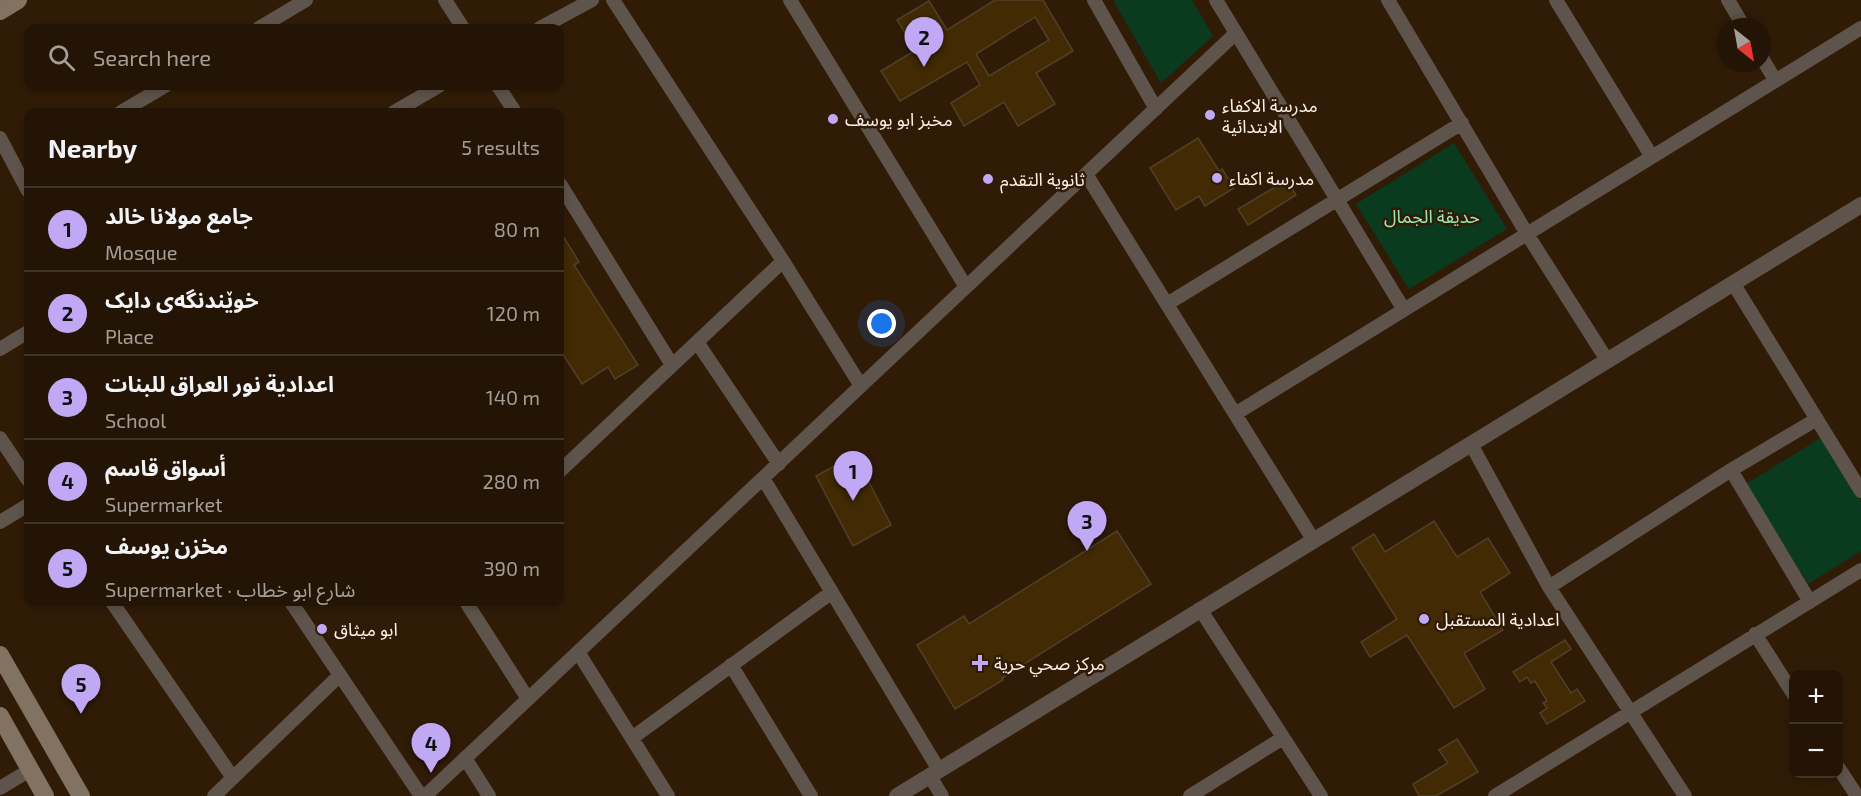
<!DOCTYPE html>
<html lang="en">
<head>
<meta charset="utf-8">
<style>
  :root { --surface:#241405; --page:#2c1d0f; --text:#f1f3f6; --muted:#a39e9a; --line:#413327; --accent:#c0a8f4 }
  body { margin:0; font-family:"Exo 2","Noto Sans Arabic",sans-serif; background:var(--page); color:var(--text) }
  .controls { position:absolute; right:18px; bottom:18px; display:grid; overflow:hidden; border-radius:12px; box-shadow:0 3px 9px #0003 }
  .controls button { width:54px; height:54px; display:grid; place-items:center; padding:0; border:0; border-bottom:2px solid var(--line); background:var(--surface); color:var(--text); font:30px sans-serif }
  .compass { position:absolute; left:1717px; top:18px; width:54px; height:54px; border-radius:50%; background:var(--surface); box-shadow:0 3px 9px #0003; rotate:149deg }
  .you { position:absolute; left:882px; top:324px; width:21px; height:21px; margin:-15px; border:4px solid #fff; border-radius:50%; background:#1a73e8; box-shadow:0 0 0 9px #1a73e833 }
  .badge { display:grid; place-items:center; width:39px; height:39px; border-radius:50%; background:var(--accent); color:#111; font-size:20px; font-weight:700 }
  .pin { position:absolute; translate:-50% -50px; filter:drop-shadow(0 2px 3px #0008) }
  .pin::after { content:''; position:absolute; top:32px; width:21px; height:18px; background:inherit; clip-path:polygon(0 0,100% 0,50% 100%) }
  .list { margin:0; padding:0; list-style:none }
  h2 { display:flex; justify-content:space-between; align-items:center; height:78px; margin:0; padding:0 24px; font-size:26px }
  h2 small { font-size:20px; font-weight:400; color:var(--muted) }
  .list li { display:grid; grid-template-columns:39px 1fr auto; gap:18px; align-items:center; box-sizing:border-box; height:84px; padding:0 24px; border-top:2px solid var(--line) }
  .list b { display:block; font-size:22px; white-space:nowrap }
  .list p { margin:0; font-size:20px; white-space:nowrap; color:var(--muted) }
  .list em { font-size:20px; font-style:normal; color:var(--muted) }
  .icon { flex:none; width:33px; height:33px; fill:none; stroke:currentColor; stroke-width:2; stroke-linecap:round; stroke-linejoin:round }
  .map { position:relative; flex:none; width:1861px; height:796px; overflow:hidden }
  .search { position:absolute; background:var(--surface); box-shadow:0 3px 9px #0003; left:24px; top:24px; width:540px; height:66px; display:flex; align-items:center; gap:15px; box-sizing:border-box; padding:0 21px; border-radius:12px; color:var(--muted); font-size:22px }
  .panel { position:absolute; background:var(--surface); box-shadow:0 3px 9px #0003; left:24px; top:108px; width:540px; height:498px; border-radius:12px }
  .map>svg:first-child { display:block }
  .green { fill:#0a3b1e }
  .building { fill:#412a04; stroke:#514027; stroke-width:1.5; fill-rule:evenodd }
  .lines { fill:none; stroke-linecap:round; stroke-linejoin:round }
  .minor { stroke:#5f544b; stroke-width:14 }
  .tertiary { stroke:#5f544b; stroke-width:16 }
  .secondary { stroke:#827262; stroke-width:18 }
  .poi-dot { fill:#c0a8f4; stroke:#301b07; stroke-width:2 }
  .labels { text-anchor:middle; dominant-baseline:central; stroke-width:5; stroke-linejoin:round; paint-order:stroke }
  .poi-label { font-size:18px; fill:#fdf1e7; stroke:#301b07; text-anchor:start }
  .park-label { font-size:18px; fill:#9ce8b3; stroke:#301b07 }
</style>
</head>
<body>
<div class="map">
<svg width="1861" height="796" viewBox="0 0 1861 796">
  <rect width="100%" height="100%" fill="#301b07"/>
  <path class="green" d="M1113,0H1192L1213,36L1161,83Z
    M1454,143L1507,229L1409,289L1356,204Z
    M1822,437L1861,501V551L1808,584L1746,484Z"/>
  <path class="building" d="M995,0H1043L1073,51L1036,73L1055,104L1018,126L1004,102L964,126L951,103L980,85L967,62L900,101L881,71L916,50L897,20L929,1L947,30ZM1035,17L1049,40L989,76L976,54Z
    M1198,138L1219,171L1222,169L1234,188L1205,206L1199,196L1176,210L1150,168Z
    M1287,180L1296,195L1248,225L1238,209Z
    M560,231L579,262L574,265L638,365L615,379L608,367L582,384L560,350Z
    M855,455L891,525L853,546L816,476Z
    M1434,521L1457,557L1488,538L1510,573L1480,592L1503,630L1464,653L1485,689L1454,708L1407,635L1370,657L1361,642L1397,619L1352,548L1374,534L1385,552Z
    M1117,531L1151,584L1002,678L1003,680L955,709L917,645L964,616L969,624Z
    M1565,640L1571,649L1551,662L1571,693L1577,689L1585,701L1547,724L1540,713L1547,708L1543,703L1547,701L1535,681L1531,683L1527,677L1520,682L1513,672Z
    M1457,739L1478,772L1436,796H1419L1413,784L1448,763L1439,750Z"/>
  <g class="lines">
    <path class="minor" d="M445,0L463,28
      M613,0L783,261L861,386
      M790,0L966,287
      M1094,0L1156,109
      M1216,0L1404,310
      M1388,0L1527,234L1607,360
      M1556,0L1652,157
      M1728,0L1744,27
      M259,28L306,0
      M540,28L592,0
      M1762,58L1775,80
      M498,86L515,112
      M121,112L165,86
      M394,112L439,86
      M0,138L28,191
      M1086,174L1314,541
      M560,184L672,365
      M1733,283L1861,491
      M1167,304L1462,123
      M697,342L779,464
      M0,349L28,332
      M1235,414L1861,28
      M0,438L28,480
      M1471,444L1549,587L1685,796
      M1731,470L1810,602
      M560,471L783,261
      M763,478L939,770
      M0,522L28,505
      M1549,587L1731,470L1817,419
      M112,602L233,778
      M291,602L421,796
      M466,602L528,699
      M1200,609L1321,796
      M1755,634L1794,695
      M578,652L668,796
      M731,665L811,796
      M632,738L832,592
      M465,758L489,796
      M1838,767L1857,796
      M930,776L942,796
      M0,788L30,770
      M214,796L340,675
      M425,796L1236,33
      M1190,796L1283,738
      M1495,796L1861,570"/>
    <path class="tertiary" d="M897,796L1861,205"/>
    <path class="secondary" d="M0,11L18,0
      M0,655L81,796
      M0,716L45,796"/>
  </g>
  <g class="poi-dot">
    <circle cx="1210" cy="115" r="6"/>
    <circle cx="833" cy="119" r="6"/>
    <circle cx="1217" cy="178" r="6"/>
    <circle cx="988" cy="179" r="6"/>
    <circle cx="1424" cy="619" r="6"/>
    <circle cx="322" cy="629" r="6"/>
    <path d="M977 654h6v6h6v6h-6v6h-6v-6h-6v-6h6z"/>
  </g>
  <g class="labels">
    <g class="poi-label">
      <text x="1222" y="105">مدرسة الاكفاء<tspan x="1222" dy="21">الابتدائية</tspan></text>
      <text x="845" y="119">مخبز ابو يوسف</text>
      <text x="1229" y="178">مدرسة اكفاء</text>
      <text x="1000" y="179">ثانوية التقدم</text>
      <text x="1436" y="619">اعدادية المستقبل</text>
      <text x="334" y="629">ابو ميثاق</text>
      <text x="994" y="663">مركز صحي حرية</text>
    </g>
    <g class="park-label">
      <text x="1432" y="216">حديقة الجمال</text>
    </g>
  </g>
</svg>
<div class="controls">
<button>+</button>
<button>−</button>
</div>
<svg class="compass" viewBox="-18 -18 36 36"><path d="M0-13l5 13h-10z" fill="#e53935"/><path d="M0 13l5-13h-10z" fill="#a39e9a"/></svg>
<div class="you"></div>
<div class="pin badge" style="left:853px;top:501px">1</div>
<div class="pin badge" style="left:924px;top:67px">2</div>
<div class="pin badge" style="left:1087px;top:551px">3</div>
<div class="pin badge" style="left:431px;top:773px">4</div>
<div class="pin badge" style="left:81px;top:714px">5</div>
<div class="search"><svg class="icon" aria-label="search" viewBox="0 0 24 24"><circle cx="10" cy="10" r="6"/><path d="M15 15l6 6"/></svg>Search here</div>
<section class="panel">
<h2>Nearby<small>5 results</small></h2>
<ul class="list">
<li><span class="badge">1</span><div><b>جامع مولانا خالد</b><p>Mosque</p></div><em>80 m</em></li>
<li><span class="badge">2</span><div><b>خوێندنگەی دایک</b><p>Place</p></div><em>120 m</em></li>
<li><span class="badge">3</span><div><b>اعدادية نور العراق للبنات</b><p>School</p></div><em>140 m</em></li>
<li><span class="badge">4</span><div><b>أسواق قاسم</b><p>Supermarket</p></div><em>280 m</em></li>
<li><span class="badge">5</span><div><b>مخزن يوسف</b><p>Supermarket · شارع ابو خطاب</p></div><em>390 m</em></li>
</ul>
</section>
</div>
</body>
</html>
